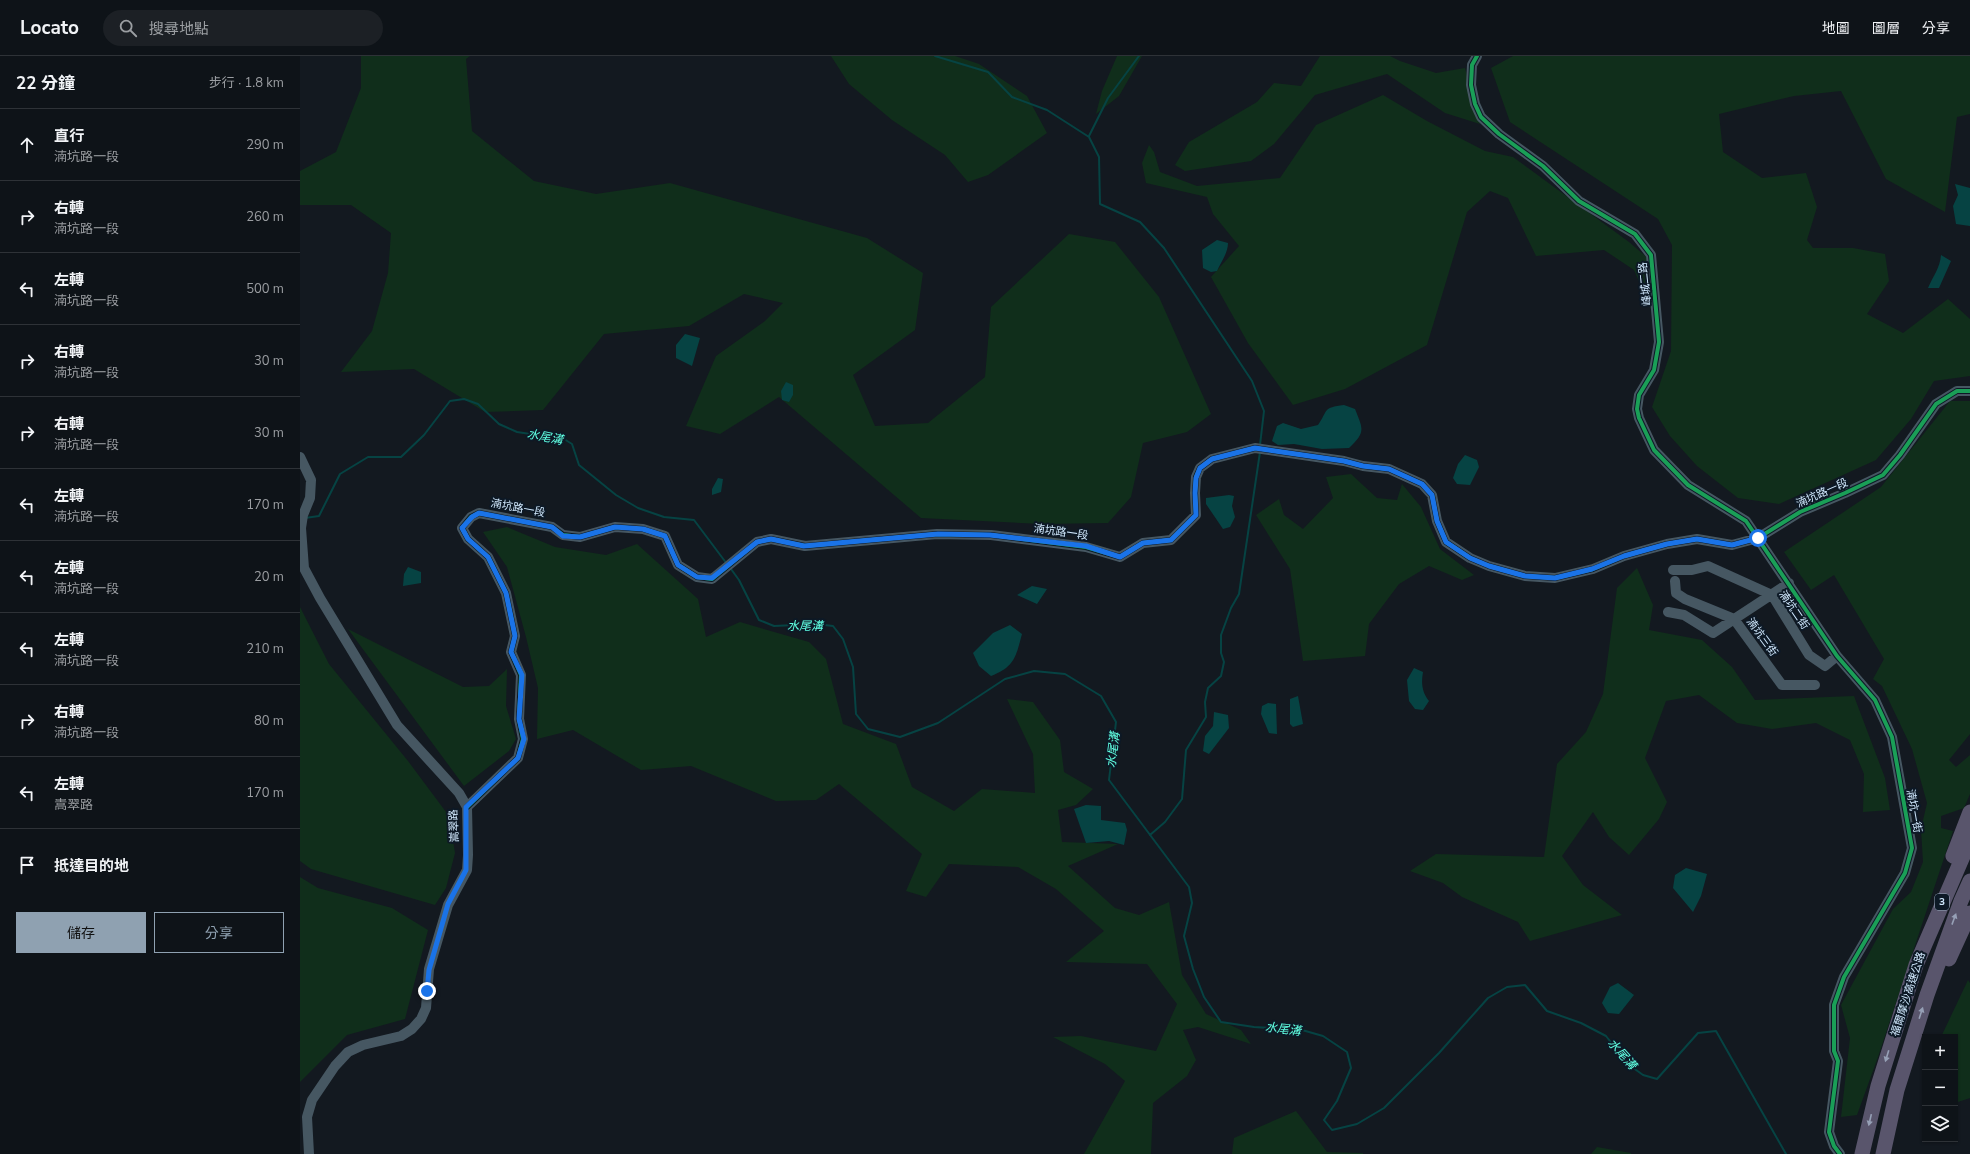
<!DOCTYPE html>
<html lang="zh-TW">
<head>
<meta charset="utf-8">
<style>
  :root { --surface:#0e1318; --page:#1c2025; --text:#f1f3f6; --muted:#9b9ea2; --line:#2e3237; --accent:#8fa1b1 }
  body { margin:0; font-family:"Nunito Sans","Noto Sans TC",sans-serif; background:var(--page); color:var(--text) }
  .controls { position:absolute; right:12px; bottom:12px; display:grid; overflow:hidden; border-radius:0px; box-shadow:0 1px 3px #0004 }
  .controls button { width:36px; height:36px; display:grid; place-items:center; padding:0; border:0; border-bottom:1px solid var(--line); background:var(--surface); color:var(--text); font:20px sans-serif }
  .stop { position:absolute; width:12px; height:12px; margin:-9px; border:3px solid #1a73e8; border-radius:50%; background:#fff }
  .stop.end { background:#1a73e8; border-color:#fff; box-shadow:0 1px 4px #0008 }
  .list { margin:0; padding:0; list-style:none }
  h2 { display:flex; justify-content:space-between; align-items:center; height:52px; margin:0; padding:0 16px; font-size:17px }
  h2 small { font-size:13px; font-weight:400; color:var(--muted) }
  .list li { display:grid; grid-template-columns:26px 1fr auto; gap:12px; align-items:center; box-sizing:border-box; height:72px; padding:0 16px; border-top:1px solid var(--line) }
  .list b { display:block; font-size:15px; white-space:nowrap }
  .list p { margin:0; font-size:13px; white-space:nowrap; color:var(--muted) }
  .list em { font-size:13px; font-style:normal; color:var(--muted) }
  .actions { display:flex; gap:8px; padding:12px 16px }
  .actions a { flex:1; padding:9px 0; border:1px solid var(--accent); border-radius:0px; text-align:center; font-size:14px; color:var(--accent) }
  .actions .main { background:var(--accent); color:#111 }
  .icon { flex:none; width:22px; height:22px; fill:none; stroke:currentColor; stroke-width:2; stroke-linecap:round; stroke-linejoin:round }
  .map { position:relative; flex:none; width:1670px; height:1098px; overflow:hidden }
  header { display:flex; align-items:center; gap:24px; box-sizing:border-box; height:56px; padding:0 20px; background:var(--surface); border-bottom:1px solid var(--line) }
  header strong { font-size:19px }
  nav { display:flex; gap:22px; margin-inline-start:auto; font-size:14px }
  .search { width:280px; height:36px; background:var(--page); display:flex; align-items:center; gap:10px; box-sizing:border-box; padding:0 14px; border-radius:22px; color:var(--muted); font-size:15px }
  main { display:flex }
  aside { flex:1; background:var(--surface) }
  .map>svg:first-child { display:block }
  .green { fill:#102e1b }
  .water { fill:#064343 }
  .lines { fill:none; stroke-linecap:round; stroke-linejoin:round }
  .stream { stroke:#064343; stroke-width:2 }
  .minor { stroke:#465762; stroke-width:10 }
  .highway { stroke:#59556c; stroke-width:15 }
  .cycleway-casing { stroke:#0d1926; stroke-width:6 }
  .cycleway { stroke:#1a9f57; stroke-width:4 }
  .oneway { fill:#96a0b6 }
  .route { stroke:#1a73e8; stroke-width:5 }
  .labels { text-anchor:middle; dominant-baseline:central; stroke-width:4; stroke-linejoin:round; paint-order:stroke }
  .shield { fill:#0d1926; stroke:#97abbe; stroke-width:1 }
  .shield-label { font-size:10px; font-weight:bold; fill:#d2eaff }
  .street-label { font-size:11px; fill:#d2eaff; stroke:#0d1926 }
  .water-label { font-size:12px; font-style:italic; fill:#60ffe2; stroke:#0d1926 }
</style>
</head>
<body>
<header>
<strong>Locato</strong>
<div class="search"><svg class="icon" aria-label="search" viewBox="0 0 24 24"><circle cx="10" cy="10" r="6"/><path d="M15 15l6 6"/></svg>搜尋地點</div>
<nav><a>地圖</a><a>圖層</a><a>分享</a></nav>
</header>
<main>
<aside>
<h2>22 分鐘<small>步行 · 1.8 km</small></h2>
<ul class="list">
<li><svg class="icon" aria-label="ahead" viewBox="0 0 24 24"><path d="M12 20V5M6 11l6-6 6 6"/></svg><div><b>直行</b><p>湳坑路一段</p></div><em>290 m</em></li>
<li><svg class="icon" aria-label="right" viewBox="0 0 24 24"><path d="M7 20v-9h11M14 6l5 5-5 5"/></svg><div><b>右轉</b><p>湳坑路一段</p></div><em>260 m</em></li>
<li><svg class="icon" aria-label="left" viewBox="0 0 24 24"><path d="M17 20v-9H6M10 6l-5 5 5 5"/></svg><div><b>左轉</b><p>湳坑路一段</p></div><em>500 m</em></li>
<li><svg class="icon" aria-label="right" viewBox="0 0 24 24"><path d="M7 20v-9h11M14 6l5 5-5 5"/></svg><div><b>右轉</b><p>湳坑路一段</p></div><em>30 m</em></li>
<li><svg class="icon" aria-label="right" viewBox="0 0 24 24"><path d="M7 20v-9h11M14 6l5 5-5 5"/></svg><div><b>右轉</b><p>湳坑路一段</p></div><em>30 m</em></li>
<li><svg class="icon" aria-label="left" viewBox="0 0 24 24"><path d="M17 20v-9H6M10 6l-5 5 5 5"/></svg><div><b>左轉</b><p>湳坑路一段</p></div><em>170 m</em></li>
<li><svg class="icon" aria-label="left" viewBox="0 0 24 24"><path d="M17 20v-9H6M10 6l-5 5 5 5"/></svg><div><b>左轉</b><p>湳坑路一段</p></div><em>20 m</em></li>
<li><svg class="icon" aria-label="left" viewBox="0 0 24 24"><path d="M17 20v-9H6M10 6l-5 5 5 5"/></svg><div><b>左轉</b><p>湳坑路一段</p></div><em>210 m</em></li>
<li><svg class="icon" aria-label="right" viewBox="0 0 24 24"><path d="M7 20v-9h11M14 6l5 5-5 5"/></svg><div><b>右轉</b><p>湳坑路一段</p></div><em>80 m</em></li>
<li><svg class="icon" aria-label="left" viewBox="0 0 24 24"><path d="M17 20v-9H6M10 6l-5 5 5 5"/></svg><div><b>左轉</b><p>嵩翠路</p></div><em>170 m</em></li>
<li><svg class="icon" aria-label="arrive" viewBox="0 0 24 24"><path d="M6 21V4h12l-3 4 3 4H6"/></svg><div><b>抵達目的地</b></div></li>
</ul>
<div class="actions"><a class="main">儲存</a><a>分享</a></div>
</aside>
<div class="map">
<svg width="1670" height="1098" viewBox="0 0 1670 1098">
  <rect width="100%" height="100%" fill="#131920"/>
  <path class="green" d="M61,0H170L166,3L172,75L234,125L296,138L370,127L567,182L623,217L615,274L553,319L575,370L628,367L685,321L691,251L769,178L815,186L859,241L911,358L887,376L843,387L831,441L808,467L741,468L621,462L479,341L420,378L386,370L416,300L465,265L483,247L444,238L389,270L304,278L243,354L185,356L114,313L41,316L72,275L88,217L91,177L51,149H0V115L36,96L61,32Z
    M531,0H655L679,8L727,40L747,77L688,119L668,126L645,99L592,64L549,28Z
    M817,0H842L819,40L796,58L802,35Z
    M1020,0H1090L1100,5L1136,17L1165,12L1180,68L1145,57L1087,18L1015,39L974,88L951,105L885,115L875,109L889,86L957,46L974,27L1001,30Z
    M1213,0H1670V58L1657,61L1645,156L1586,123L1541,35L1494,40L1419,58L1423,96L1462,122L1506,117L1517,151L1507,184L1513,192H1553L1585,198L1589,225L1567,258L1603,277L1648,243L1670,263V320L1634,325L1611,363L1576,404L1479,448L1438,442L1397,410L1370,380L1352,351L1371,295L1372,189L1358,163L1210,66L1191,12Z
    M1083,39L1127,65L1185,95L1213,101L1329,186L1350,204L1351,253L1334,214L1304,194L1236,200L1208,142L1190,135L1167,156L1127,289L1045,333L993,349L948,287L911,221L939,190L913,158L907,141L846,127L842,107L849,89L854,96L860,116L897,130L980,122L1016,69Z
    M1650,345H1670V678L1649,704L1656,711L1670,699V738L1664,752L1641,760V772L1653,775L1578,1001L1557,1059L1541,1061L1550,982L1541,949L1593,853L1611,836L1623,806L1621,773L1627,747L1612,693L1582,630L1573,623L1584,603L1534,519L1511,534L1484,496L1581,431Z
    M1051,418L1077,442L1097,444L1102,428L1121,451L1140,493L1174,519L1162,524L1129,510L1099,528L1069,568L1065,600L1003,605L990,513L956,459L979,443L984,459L1003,473L1033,442L1026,421Z
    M207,471L255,491L306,499L337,488L398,543L406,581L440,566L509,586L526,603L543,668L596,688L612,731L654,755L682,733L735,737L733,698L707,643L733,646L760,684L764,716L793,733L776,749L758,754L762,786L818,788L768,810L815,852L839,859L869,846L882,919L906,958L941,974L951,988L898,971L883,974L896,1004L887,1020L853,1047L851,1098H784L825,1025L805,1008L753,981L781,980L856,995L877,948L847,908L766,906L804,875L756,833L718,811L649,808L626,841L606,835L622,798L539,728L516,744L476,745L391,710L341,714L273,674L237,683L238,632L226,581L207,511L183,476Z
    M1337,512L1353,549L1349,574L1402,584L1432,611L1455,644L1554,640L1585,722L1590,754L1563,756L1564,718L1550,684L1516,667L1472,673L1437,667L1399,639L1366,645L1345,702L1367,746L1359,763L1329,799L1309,781L1293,756L1262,800L1283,829L1322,859L1230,885L1218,866L1162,841L1143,827L1110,815L1136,798L1244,801L1257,708L1286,676L1303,638L1317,532Z
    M0,551L29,608L108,705L149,760L155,797L146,832L135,849L11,813L0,805Z
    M48,573L163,631L189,630L207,613L206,650L216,683L209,695L164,730Z
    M0,821L18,832L92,852L128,874L105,963L47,979L0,1026Z
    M1668,924L1670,927V1042L1655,1047V981H1641Z
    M996,1055L1027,1096L1063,1097V1098H932L934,1082Z
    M1297,1091L1331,1097V1098H1291Z"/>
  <path class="water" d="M1655,128L1670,132V170L1656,168L1653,150L1658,139Z
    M917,184L928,187C928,197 921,206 917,215L911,216L903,212L902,194Z
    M1641,199L1651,205L1639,232H1628C1633,220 1640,212 1641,199Z
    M385,278L400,282L392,310L376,302V289Z
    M486,326L493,329V339L489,346L482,344L481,335Z
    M1044,349L1055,353C1063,373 1066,376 1049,392L1022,393L994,388L978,389L972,385L977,370L983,367L1001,373L1018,369C1029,353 1022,352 1044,349Z
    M1165,399L1177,404L1179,411L1170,429L1157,428L1153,422L1158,408Z
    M418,422L423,423L421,436L412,439V433Z
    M929,439L934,440L932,450L935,461L930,471L923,473L906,448V442Z
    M108,511L121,516V527L103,530L104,518Z
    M732,530L747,533L737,548L717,539Z
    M710,569L722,578C716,600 715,611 691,620L679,610L673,597L693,577Z
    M1114,612L1123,616C1121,627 1122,636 1129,645L1123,654L1115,653L1109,645L1107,624Z
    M998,640L1003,668L993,671L990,668V643Z
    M968,647L976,648L977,678L969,677L961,658L962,650Z
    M914,656L928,659L929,672L909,698L903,695L905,680L913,670Z
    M786,749L801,750V764L825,767L827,774L824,789L809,785L786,787L774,753Z
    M1386,812L1407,818L1401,840L1393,856L1373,832L1375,819Z
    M1318,927L1334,939L1319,958L1308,957L1302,947L1310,931Z"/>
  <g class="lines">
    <path class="stream" d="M635,0L688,16L712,41L747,54L789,81L799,101L800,148L840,166L864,192L952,325L964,355L960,389
      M789,80L808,42L839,0
      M5,462L19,460L40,418L68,401H101L124,379L150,345L164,343L178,348L199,368L217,376L264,383L272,388L279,409L316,439L338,452L364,461L394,464L427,508
      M431,513L439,524L459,564L474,570L516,568L533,570L543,583L553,611L556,658L568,673L600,681L638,667L705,623L734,615L765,618L801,640L816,666L809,724L889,831L892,847L884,880L893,913L904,941L921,966L954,971L1002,974L1023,980L1047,996L1051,1012L1037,1045L1024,1064L1032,1074L1057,1068L1084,1052L1139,997L1188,942L1207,931L1225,929L1247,955L1281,967L1306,980L1328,1008L1343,1019L1357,1023L1398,977L1416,975L1486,1098
      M850,779L865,766L882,743L886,694L906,661L905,646L908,632L921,620L924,606L921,597V579L931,552L939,538L960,396"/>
    <path class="minor" d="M1177,0L1172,9L1171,29L1175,48L1181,61L1199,78L1243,110L1279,145L1335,178L1351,199L1359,286L1354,314L1339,339L1337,353L1339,362L1354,394L1388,429L1446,465L1537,600L1575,644L1592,681L1612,792L1605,817L1544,921L1534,949V995L1538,1005L1529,1076L1534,1090L1540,1098
      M0,401L11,424L10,442L3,459L1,472L4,512L20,542L97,669L159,737L167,751L168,799L167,814L148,849L129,913L126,952L121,963L112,973L101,980L63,989L48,996L35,1010L12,1044L7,1061L9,1098
      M1373,514H1392L1408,510L1472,539L1509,599L1525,610L1537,600
      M1375,525L1376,537L1385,543L1434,563L1482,629H1515
      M1368,556L1384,559L1413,577L1489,527
      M167,751L218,702L223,683L219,663L221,619L211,596L215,580L206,537L188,501L168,483L162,472L171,461L179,457L252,471L263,479L280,481L315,471L343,473L365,480L378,509L397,521L412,523L457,486L471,483L505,490L637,478L691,479L786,491L820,501L843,487L871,484L896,459L895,437L896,421L900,412L912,403L955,392L1044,405L1063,410L1089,413L1122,428L1132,439L1137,465L1146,486L1170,502L1189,510L1225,520L1255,522L1293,513L1324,500L1367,488L1397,483L1432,489L1458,482L1500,456L1545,437L1583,419L1600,399L1636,348L1657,335H1670"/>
    <path class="highway" d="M1653,800L1670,756
      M1649,903L1670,857
      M1562,1098L1578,1030L1616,909L1670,784
      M1583,1098L1597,1034L1627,939L1661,845L1670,825"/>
    <defs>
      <path id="cycleway" d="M1177,0L1172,9L1171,29L1175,48L1181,61L1199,78L1243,110L1279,145L1335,178L1351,199L1359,286L1354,314L1339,339L1337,353L1339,362L1354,394L1388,429L1446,465L1537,600L1575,644L1592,681L1612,792L1605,817L1544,921L1534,949V995L1538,1005L1529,1076L1534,1090L1540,1098
        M167,751L218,702L223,683L219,663L221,619L211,596L215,580L206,537L188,501L168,483L162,472L171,461L179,457L252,471L263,479L280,481L315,471L343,473L365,480L378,509L397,521L412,523L457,486L471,483L505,490L637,478L691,479L786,491L820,501L843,487L871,484L896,459L895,437L896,421L900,412L912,403L955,392L1044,405L1063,410L1089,413L1122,428L1132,439L1137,465L1146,486L1170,502L1189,510L1225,520L1255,522L1293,513L1324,500L1367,488L1397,483L1432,489L1458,482L1500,456L1545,437L1583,419L1600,399L1636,348L1657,335H1670"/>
    </defs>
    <use href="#cycleway" class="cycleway-casing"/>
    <use href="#cycleway" class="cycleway"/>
  </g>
  <defs><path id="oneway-solid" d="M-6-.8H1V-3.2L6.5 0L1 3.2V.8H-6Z"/></defs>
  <g class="oneway">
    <use href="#oneway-solid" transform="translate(1654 863) rotate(-70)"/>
    <use href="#oneway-solid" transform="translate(1621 957) rotate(-72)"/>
    <use href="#oneway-solid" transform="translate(1587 1000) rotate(107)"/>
    <use href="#oneway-solid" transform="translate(1570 1064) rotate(103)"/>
  </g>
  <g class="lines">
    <path class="route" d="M127,935L129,914L148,848L166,814V751L218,702L224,683L219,663L222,619L211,596L215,580L206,537L188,501L168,483L162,472L172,461L179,457L252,471L263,480L280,481L315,471L343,473L365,480L378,509L397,521L412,522L457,486L471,483L504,490L638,478L690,479L786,490L820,501L843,487L871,484L896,459L895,437L896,422L900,412L912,403L955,392L1044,405L1063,410L1089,413L1122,428L1132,439L1137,465L1146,486L1170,502L1189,510L1225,520L1255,522L1292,513L1324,500L1367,488L1397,483L1432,489L1458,482"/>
  </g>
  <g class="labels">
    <rect class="shield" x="1635" y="838" width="14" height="16" rx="3"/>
    <g class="shield-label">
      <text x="1642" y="846">3</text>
    </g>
    <g class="street-label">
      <text transform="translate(1345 228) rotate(-96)">峰城二路</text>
      <text transform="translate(1522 437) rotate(-24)">湳坑路一段</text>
      <text transform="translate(218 452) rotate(11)">湳坑路一段</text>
      <text transform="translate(761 476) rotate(8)">湳坑路一段</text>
      <text transform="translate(1494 554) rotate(56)">湳坑二街</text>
      <text transform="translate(1462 581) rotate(54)">湳坑三街</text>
      <text transform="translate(1614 755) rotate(80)">湳坑一街</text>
      <text transform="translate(154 770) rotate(-93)">嵩翠路</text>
      <text transform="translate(1608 938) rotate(-72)">福爾摩沙高速公路</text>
    </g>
    <g class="water-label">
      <text transform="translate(245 381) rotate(11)">水尾溝</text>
      <text x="505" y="570">水尾溝</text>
      <text transform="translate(813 694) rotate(-83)">水尾溝</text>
      <text transform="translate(983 973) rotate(7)">水尾溝</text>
      <text transform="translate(1322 998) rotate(48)">水尾溝</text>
    </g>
  </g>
</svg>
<div class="controls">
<button>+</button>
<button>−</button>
<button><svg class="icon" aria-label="layers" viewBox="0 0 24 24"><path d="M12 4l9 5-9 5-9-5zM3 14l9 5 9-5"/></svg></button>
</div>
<div class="stop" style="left:1458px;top:482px"></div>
<div class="stop end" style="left:127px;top:935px"></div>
</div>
</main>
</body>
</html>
